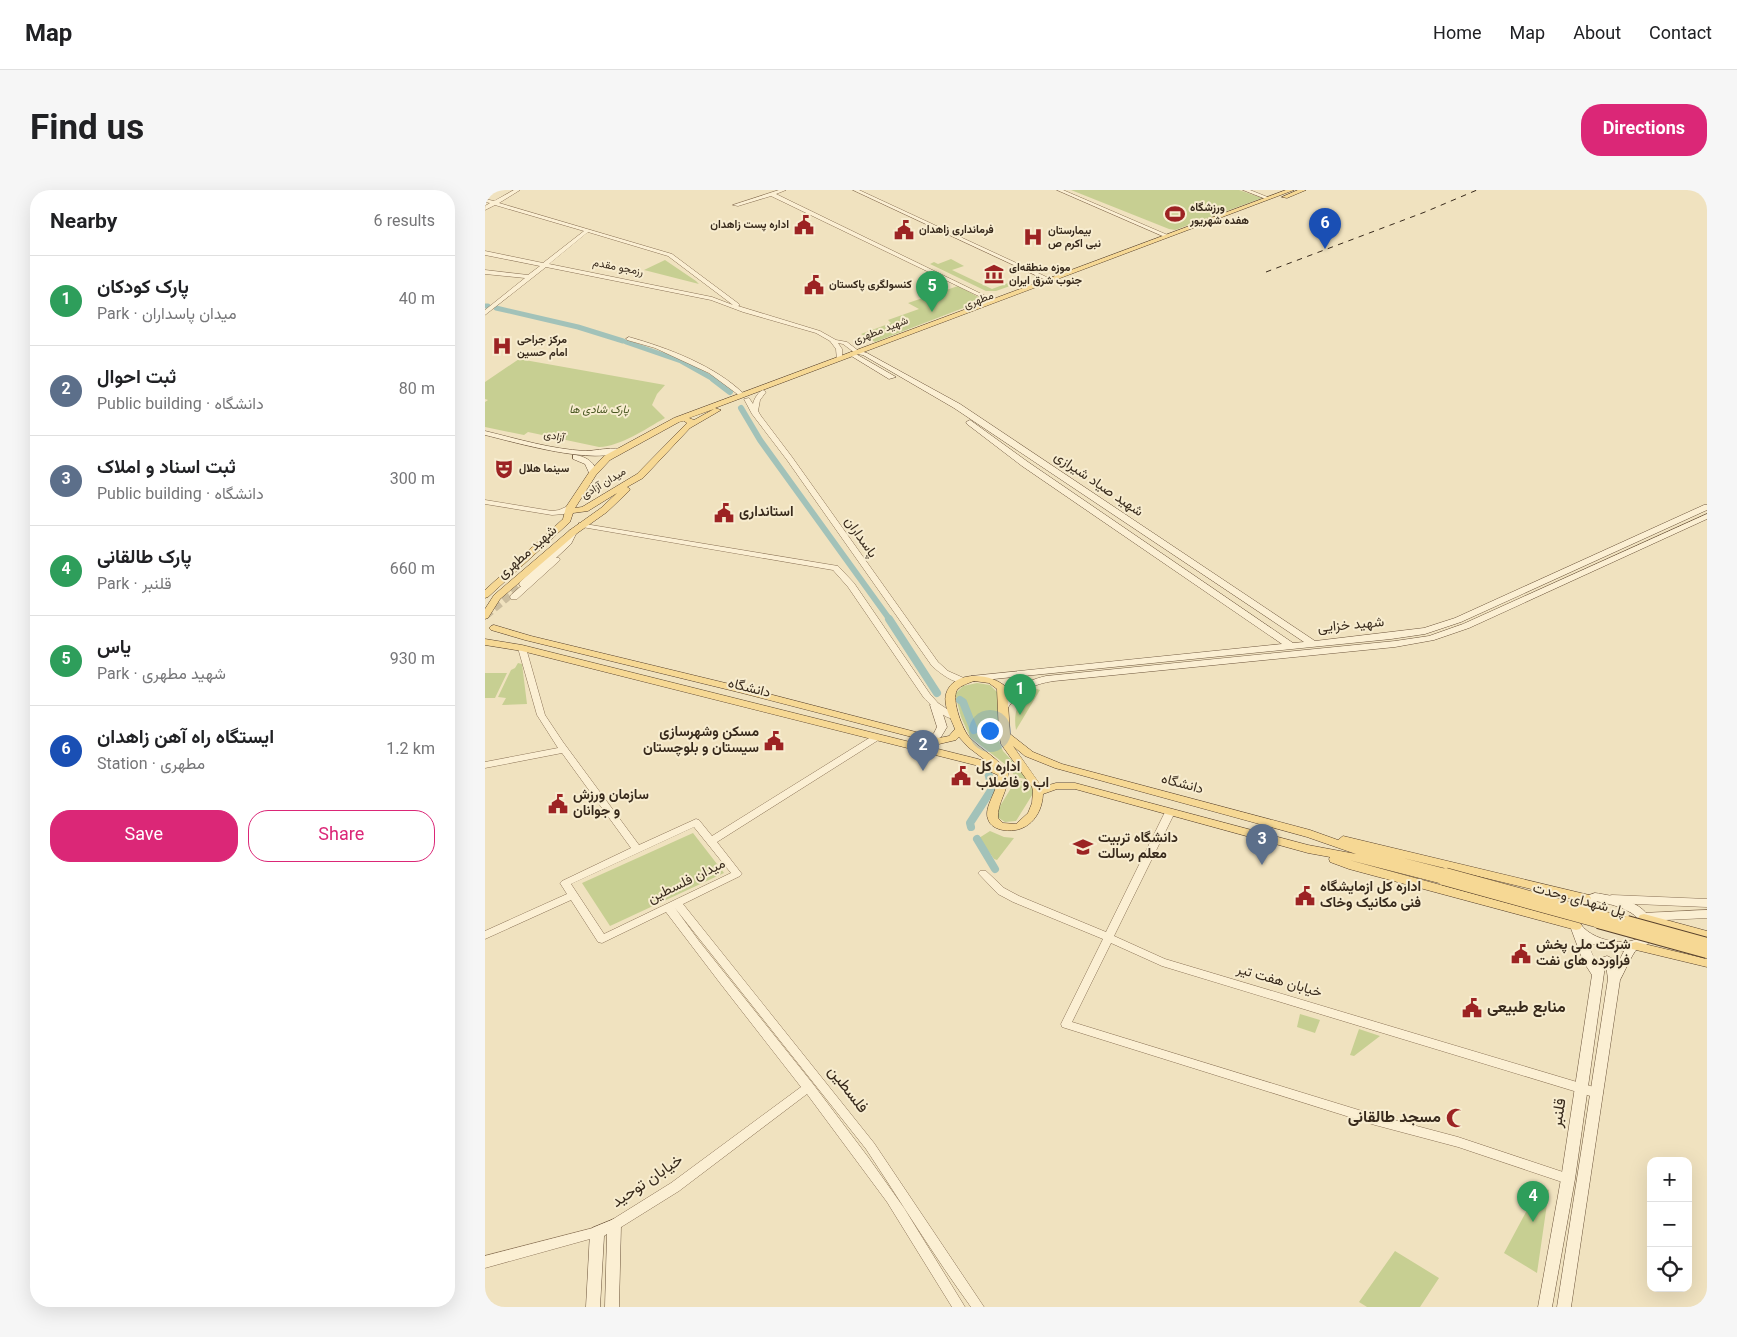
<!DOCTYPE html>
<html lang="en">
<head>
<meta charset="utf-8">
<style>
  :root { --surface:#fff; --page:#f6f6f6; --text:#202124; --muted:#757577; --line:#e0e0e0; --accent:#db2777 }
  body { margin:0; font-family:Georgia,Vazirmatn,serif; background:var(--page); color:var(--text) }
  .controls { position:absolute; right:15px; bottom:15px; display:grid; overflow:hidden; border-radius:10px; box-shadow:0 5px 20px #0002 }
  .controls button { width:45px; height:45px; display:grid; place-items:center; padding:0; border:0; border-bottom:1px solid var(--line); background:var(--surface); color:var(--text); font:25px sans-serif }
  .you { position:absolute; left:504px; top:540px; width:18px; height:18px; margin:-12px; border:4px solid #fff; border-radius:50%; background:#1a73e8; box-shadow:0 0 0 8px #1a73e833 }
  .badge { display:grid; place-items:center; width:32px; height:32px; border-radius:50%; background:var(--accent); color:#fff; font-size:16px; font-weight:700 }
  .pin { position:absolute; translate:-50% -41px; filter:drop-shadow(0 1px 2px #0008) }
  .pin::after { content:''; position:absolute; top:26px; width:18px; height:15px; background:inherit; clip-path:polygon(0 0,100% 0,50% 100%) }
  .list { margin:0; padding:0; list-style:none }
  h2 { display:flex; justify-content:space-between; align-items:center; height:65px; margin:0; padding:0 20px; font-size:21px }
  h2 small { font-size:16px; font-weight:400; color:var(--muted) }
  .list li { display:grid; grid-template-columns:32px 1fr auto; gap:15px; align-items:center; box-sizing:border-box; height:90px; padding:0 20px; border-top:1px solid var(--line) }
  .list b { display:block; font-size:19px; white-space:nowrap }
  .list p { margin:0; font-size:16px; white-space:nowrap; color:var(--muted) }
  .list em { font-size:16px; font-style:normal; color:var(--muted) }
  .actions { display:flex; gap:10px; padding:15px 20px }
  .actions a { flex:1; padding:11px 0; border:1px solid var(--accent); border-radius:20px; text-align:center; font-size:18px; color:var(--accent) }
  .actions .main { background:var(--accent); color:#fff }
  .icon { flex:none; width:28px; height:28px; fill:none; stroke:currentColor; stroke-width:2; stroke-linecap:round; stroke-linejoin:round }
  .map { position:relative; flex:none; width:1222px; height:1117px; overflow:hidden; border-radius:20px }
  header { display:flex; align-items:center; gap:30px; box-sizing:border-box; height:70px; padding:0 25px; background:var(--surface); border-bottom:1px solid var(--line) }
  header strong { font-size:24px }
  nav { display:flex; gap:28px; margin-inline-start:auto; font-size:18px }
  .intro { display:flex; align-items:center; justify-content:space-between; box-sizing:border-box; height:120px; padding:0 30px }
  h1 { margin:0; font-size:35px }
  .button { padding:12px 22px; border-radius:20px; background:var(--accent); color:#fff; font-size:18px; font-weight:700 }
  main { display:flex; gap:30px; padding:0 30px }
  aside { flex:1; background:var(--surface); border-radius:20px; box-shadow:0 5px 20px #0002 }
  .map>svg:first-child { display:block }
  .green { fill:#c7cf92 }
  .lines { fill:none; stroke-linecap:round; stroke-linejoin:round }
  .canal-far2 { stroke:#a2c2b9; stroke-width:5 }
  .canal-far1 { stroke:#a2c2b9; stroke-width:6 }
  .canal { stroke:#a2c2b9; stroke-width:8 }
  .secondary-tunnel { stroke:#cbbd9e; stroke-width:8; stroke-dasharray:8 4; stroke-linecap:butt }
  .tertiary-casing { stroke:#8a7256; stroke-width:1 }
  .secondary-casing { stroke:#6b533a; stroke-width:1 }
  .primary-casing { stroke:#57402b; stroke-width:1 }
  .tertiary { fill:#fbefd3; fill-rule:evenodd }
  .secondary { fill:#fbefd3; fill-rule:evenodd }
  .primary { fill:#f6d894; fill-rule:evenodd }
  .rail { stroke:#382a1c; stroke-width:1; stroke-dasharray:5.5 5.5; stroke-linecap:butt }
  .primary-bridge-far1-casing { stroke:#57402b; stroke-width:11; stroke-linecap:butt }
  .primary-bridge-casing { stroke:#57402b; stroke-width:14; stroke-linecap:butt }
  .primary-bridge-far1 { stroke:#f6d894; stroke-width:10 }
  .primary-bridge { stroke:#f6d894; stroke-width:12 }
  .labels { text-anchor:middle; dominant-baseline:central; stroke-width:4; stroke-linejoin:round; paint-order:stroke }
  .far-poi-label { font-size:11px; font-weight:bold; fill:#382a1c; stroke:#f7eccf; text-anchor:start }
  .far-street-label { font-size:11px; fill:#382a1c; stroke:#f7eccf }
  .far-park-label { font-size:11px; font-style:italic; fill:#485621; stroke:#f7eccf }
  .street-label { font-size:14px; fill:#382a1c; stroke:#f7eccf }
  .poi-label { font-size:14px; font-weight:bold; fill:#382a1c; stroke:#f7eccf; text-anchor:start }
  .near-poi-label { font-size:16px; font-weight:bold; fill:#382a1c; stroke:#f7eccf; text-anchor:start }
  .near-street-label { font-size:16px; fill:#382a1c; stroke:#f7eccf }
</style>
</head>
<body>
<header>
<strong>Map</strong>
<nav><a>Home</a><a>Map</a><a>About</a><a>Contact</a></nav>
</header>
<div class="intro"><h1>Find us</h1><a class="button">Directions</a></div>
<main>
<aside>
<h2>Nearby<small>6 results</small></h2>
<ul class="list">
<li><span class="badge" style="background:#2e9e5b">1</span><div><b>پارک کودکان</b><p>Park · میدان پاسداران</p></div><em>40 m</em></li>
<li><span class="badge" style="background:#5c6f8a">2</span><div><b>ثبت احوال</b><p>Public building · دانشگاه</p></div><em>80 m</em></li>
<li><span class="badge" style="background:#5c6f8a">3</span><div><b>ثبت اسناد و املاک</b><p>Public building · دانشگاه</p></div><em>300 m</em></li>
<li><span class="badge" style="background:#2e9e5b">4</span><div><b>پارک طالقانی</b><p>Park · قلنبر</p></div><em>660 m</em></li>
<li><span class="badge" style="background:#2e9e5b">5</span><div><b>یاس</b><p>Park · شهید مطهری</p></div><em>930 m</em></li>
<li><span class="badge" style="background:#1a4fb4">6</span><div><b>ایستگاه راه آهن زاهدان</b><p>Station · مطهری</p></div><em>1.2 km</em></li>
</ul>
<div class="actions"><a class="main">Save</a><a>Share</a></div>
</aside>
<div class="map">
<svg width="1222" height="1117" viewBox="0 0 1222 1117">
  <rect width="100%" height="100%" fill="#f0e2bf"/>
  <path class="green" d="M586,0H754L777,8L690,40L684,39Z
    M466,69L479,76L467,80L507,99L523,93L525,96L511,101H501L445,74L449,72L453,74Z
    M180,70L211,91L214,94L159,80Z
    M473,96L499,110L390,152L376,144L406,133L403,130L434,119L423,113Z
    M34,169L180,195L172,204L167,215L180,228C160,239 137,256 114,257L43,242L39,245L0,237V212L3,210L0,209V192Z
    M33,473L37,474L42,514L17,515L21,508L13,507L26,480L30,478Z
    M0,483H22L10,508H0Z
    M492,493L505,495L513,503L514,551L518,561L545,590L531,587L521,575L485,547L476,527L470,504L478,496Z
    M546,497L555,500L531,540C528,522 533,510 546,497Z
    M531,590L547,593L549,602L531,631L520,632L512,627V621Z
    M505,641L519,647L529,648L512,670L509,669L494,648Z
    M208,643L239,683L125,736L97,693Z
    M815,824L835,830L830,843L812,837Z
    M874,839L895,846L869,866L865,865Z
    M1055,996L1064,1000L1052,1083L1019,1063Z
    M910,1061L954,1088L935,1117H882L874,1112Z"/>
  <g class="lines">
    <path class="canal-far2" d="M0,116H3
      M11,118L93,137L138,151
      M141,152L196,171L230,190"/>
    <path class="canal-far1" d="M228,189L245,202
      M256,218L275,250L405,430"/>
    <path class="canal" d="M404,429L452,503
      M475,510L478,512L489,540
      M486,637L485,633L507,599L503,582
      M492,649L510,679"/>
    <path class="secondary-tunnel" d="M0,426L38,394"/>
    <defs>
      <path id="tertiary" d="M29,0H35L14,13L187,64L254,114L255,115L253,116L335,141L351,150L362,152L375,162L370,163L358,154L353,153L357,159V169L352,170L351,159L345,151L331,143L258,122L226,110L61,77L0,125V120L40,88L0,84V80L43,85L55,76L0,65V61L58,73L99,41L10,15L0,20V16L5,13L0,12V9L9,11ZM103,42L183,66L248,115L227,107L64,74Z
        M294,0H301L291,4L511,111L506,112L286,6L253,16L248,15Z
        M368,0H374L568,90L563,91Z
        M572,0H578L685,46L680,47Z
        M758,0H765L785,8L781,9Z
        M144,147C183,158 231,176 260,205L255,206L224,183L170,158L142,150L141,149Z
        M278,200L281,202L275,210L273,221L276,226L307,267L453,472L463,481L481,489L482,491L481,493C469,494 456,484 447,476L302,270L267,224L259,209L264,208L268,214C269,209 273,202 278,200Z
        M0,310L67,321L74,320L85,315L89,317L79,324L67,325L0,314Z
        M94,333L353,376L369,393L445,504L453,513L474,527L473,529C461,531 447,516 439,508L363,397L348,380L97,337H94Z
        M68,368H74L75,370L32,409H26L25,407L26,405Z
        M34,456H40L41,458L60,525L78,552L154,655L211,629L214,630L227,646L389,545H395L396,547L395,549L232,652L257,684L255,686L198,714L389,953L499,1117H486C449,1066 416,1012 381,959L190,718L214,751L328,894L383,967L419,1018L480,1117H467L402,1012L322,904L194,1001L133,1039L129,1040L125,1039L123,1035L125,1031L186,993L316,897L235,793L181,722L117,753L113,752L86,710L0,749V741L82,704L75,693L77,691L146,658L77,563L0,578V572L73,558L52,525L33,458ZM209,637L246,683L119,744L86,694Z
        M685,619L690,622L629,746L680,769L1112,898L1116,900L1118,903L1116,906L1112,908L677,776L626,753L587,832L890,925L973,947L1087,985L1089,989L1087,993L1083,994L973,957L890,935L577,837L576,834L618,749L528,712L513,704L493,683L495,681H501L519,698L534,706L621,742L680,622Z
        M1127,705L1222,709V717L1127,713L1124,712L1122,709L1124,706Z
        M1222,720V728L1159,731L1155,730L1154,727L1155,724L1159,723Z
        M112,1037L116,1038L118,1042L116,1046L112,1047L0,1078V1066Z"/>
      <path id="secondary" d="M372,160L382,163L475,214L830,451L939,438L970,428L1219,315H1222V320L976,432L940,444L906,449L489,491L486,490L484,488L486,486L797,454L537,276L482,234L481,232L485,230L543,272L808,453L819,452L469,218L378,165L371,164L411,187L404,189L363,164L366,162L369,163L370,161Z
        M0,241C33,249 66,259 100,261C109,261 132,256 138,260C113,277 29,252 0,245Z
        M88,265C99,265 113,273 111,285H105L100,274L88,269Z
        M1222,324V329L984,438L949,450L910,457L569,491C548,494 534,501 522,519H516L514,517C526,499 540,491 561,486L910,451L944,446L978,434Z
        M85,340H91L92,342L86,354L41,396H35L34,394L35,392L79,351Z
        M450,512L455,515L462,537L456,547L446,552L441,549L449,543L452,537L445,515Z
        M1110,703C1130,706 1158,711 1167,732C1170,739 1169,745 1165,751C1162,756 1157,756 1152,759C1147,764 1139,783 1135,790L1086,1117H1072L1123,789L1121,775L1120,776L1090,989L1067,1117H1053L1076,989L1107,785L1098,771L1081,725L1083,718L1090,710ZM1110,711C1127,714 1164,722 1156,746C1140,761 1088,746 1093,721L1098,716ZM1102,752L1120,758L1139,761L1133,773L1131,770L1122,766L1110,770Z
        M129,1029L134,1031L136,1035L134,1117H120L122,1044L119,1046L115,1117H101L105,1042L107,1038Z"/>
      <path id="primary" d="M801,0H809L230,218L236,220L205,238L158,288L142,297L145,299L144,301L122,322L91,344L15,409L3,428L0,429V419L9,405L85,340L116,318L132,303L103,321L88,323L85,332L3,407L0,408V400L78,329L81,317L105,281L119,266L189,228ZM229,219L209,230L204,228ZM199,231L202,233L152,284L97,317L90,318L111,285L125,270L194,232Z
        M813,0H821L802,8L797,7Z
        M9,435L46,446L257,497L454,548L464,546L470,539C466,528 458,516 461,504C468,479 508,483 522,498L525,544L548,562L577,574L825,640L853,650L858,646L1100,704L1104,705L1106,708L1104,711L1100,712L918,668L965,680L966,683L965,686L961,687L964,690L962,693L958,694L864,670L1095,733L1097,736L1095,739L1091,740L864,679L845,672L844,669L845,667L823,663L590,599H572L558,604C557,627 541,644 518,640C512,639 505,636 503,629C498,617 514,600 513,585L490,575L37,461L0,455V449L37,455L493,569L504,573L483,557L474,547L471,550L454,554L257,503L40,450L6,440L4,438L6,436ZM489,491L504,493L512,499L514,544L516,554L547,597L548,601L547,613L543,623L531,634L518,633L513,628C512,612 524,601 523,583C513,568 498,561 485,548C478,541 466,510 472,500C476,495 484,493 489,491ZM528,556L540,566L570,578L822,647L871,664L823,655L590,593H571L557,597Z
        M1159,724L1222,741V749L1155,731L1153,728L1155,725Z
        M1151,752L1222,769V777L1147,759L1145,756L1147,753Z"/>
    </defs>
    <use href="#tertiary" class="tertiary-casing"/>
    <use href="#secondary" class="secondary-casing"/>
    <use href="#primary" class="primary-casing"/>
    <use href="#tertiary" class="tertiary"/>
    <use href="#secondary" class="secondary"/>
    <use href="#primary" class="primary"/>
    <path class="rail" d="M781,82L940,22L992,0"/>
    <defs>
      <path id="primary-bridge-far1" d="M961,683L1147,734
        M958,690L1118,734"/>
      <path id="primary-bridge" d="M1113,732L1222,762
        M1142,732L1222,754"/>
    </defs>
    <use href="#primary-bridge-far1" class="primary-bridge-far1-casing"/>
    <use href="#primary-bridge" class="primary-bridge-casing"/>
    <use href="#primary-bridge-far1" class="primary-bridge-far1"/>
    <use href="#primary-bridge" class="primary-bridge"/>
  </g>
  <defs>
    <symbol id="stadium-bare" viewBox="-9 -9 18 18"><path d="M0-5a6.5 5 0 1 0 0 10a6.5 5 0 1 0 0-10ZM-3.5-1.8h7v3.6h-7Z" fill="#9c2323" stroke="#f7eccf" stroke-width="2.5" paint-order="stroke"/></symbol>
    <symbol id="civic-bare" viewBox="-9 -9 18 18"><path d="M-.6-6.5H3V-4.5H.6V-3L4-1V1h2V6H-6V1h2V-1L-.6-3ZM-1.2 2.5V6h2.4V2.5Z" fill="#9c2323" stroke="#f7eccf" stroke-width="2.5" paint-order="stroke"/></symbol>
    <symbol id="hospital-bare" viewBox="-9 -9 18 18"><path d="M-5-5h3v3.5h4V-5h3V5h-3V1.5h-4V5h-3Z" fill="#9c2323" stroke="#f7eccf" stroke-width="2.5" paint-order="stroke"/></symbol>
    <symbol id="museum-bare" viewBox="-9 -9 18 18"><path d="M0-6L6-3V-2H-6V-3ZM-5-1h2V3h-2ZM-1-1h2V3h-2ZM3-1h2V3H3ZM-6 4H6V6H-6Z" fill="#9c2323" stroke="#f7eccf" stroke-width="2.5" paint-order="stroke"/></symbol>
    <symbol id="theatre-bare" viewBox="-9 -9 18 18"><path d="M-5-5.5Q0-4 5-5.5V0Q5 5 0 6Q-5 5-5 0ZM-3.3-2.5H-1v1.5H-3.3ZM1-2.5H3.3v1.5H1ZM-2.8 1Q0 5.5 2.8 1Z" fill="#9c2323" stroke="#f7eccf" stroke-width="2.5" paint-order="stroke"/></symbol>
    <symbol id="university-bare" viewBox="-9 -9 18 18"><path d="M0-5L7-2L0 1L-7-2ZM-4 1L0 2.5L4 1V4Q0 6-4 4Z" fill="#9c2323" stroke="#f7eccf" stroke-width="2.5" paint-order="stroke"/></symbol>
    <symbol id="mosque-bare" viewBox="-9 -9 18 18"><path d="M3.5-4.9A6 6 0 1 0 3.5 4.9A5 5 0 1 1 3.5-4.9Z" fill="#9c2323" stroke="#f7eccf" stroke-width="2.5" paint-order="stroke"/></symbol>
  </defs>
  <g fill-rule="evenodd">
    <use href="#stadium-bare" x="676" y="10" width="28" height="28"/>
    <use href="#civic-bare" x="305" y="21" width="28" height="28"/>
    <use href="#civic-bare" x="405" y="26" width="28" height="28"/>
    <use href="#hospital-bare" x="534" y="33" width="28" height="28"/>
    <use href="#museum-bare" x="495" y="70" width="28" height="28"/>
    <use href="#civic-bare" x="315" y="81" width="28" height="28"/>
    <use href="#hospital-bare" x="3" y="142" width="28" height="28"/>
    <use href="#theatre-bare" x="5" y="265" width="28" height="28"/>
    <use href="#civic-bare" x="225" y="309" width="28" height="28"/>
    <use href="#civic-bare" x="275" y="537" width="28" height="28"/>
    <use href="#civic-bare" x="462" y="572" width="28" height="28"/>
    <use href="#civic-bare" x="59" y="600" width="28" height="28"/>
    <use href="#university-bare" x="584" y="643" width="28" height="28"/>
    <use href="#civic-bare" x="806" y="692" width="28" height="28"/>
    <use href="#civic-bare" x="1022" y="750" width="28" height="28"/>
    <use href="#civic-bare" x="973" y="804" width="28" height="28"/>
    <use href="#mosque-bare" x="957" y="914" width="28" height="28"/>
  </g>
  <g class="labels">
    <g class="far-poi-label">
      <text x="705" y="18">ورزشگاه<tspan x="705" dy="13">هفده شهریور</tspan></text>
      <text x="304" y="35" text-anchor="end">اداره پست زاهدان</text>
      <text x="434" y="40">فرمانداری زاهدان</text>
      <text x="563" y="41">بیمارستان<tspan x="563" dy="13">نبی اکرم ص</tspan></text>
      <text x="524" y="78">موزه منطقه‌ای<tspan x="524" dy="13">جنوب شرق ایران</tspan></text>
      <text x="344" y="95">کنسولگری پاکستان</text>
      <text x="32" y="150">مرکز جراحی<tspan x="32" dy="13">امام حسین</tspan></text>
      <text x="34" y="279">سینما هلال</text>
    </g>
    <g class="far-street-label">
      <text transform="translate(133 78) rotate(11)">رزمجو مقدم</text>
      <text transform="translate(494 111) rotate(-21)">مطهری</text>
      <text transform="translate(396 141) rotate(-21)">شهید مطهری</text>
      <text transform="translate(69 247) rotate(12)">آزادی</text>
      <text transform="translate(119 294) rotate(-31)">میدان آزادی</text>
    </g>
    <g class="far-park-label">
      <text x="114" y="220">پارک شادی ها</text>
    </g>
    <g class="street-label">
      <text transform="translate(613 295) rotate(34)">شهید صیاد شیرازی</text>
      <text transform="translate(375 348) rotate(55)">پاسداران</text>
      <text transform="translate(43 363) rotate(-41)">شهید مطهری</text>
      <text transform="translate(866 436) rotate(-5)">شهید خزایی</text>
      <text transform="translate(264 499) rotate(14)">دانشگاه</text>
      <text transform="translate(697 595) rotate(15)">دانشگاه</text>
      <text transform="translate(202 692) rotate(-26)">میدان فلسطین</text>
      <text transform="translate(1094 711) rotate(15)">پل شهدای وحدت</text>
      <text transform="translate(794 792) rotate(16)">خیابان هفت تیر</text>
    </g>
    <g class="poi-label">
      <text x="254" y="323">استانداری</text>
      <text x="274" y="543" text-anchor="end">مسکن وشهرسازی<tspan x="274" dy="16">سیستان و بلوچستان</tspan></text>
      <text x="491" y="578">اداره کل<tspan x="491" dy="16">اب و فاضلاب</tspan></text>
      <text x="88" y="606">سازمان ورزش<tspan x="88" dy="16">و جوانان</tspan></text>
      <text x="613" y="649">دانشگاه تربیت<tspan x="613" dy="16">معلم رسالت</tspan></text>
      <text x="835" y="698">اداره کل ازمایشگاه<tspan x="835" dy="16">فنی مکانیک وخاک</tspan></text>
      <text x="1051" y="756">شرکت ملی پخش<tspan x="1051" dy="16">فراورده های نفت</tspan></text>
    </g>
    <g class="near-poi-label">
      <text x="1002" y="818">منابع طبیعی</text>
      <text x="956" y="928" text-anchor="end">مسجد طالقانی</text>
    </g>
    <g class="near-street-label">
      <text transform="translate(362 900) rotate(52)">فلسطین</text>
      <text transform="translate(1075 923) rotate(-81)">قلنبر</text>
      <text transform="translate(163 992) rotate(-34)">خیابان توحید</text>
    </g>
  </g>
</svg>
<div class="controls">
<button>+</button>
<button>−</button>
<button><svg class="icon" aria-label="locate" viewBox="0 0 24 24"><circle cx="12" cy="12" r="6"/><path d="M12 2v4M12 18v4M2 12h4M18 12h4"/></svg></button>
</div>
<div class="you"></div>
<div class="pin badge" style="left:535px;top:525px;background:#2e9e5b">1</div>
<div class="pin badge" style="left:438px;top:581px;background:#5c6f8a">2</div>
<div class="pin badge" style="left:777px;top:675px;background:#5c6f8a">3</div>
<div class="pin badge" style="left:1048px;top:1032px;background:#2e9e5b">4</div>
<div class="pin badge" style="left:447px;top:122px;background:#2e9e5b">5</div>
<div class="pin badge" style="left:840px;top:59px;background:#1a4fb4">6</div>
</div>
</main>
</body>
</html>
